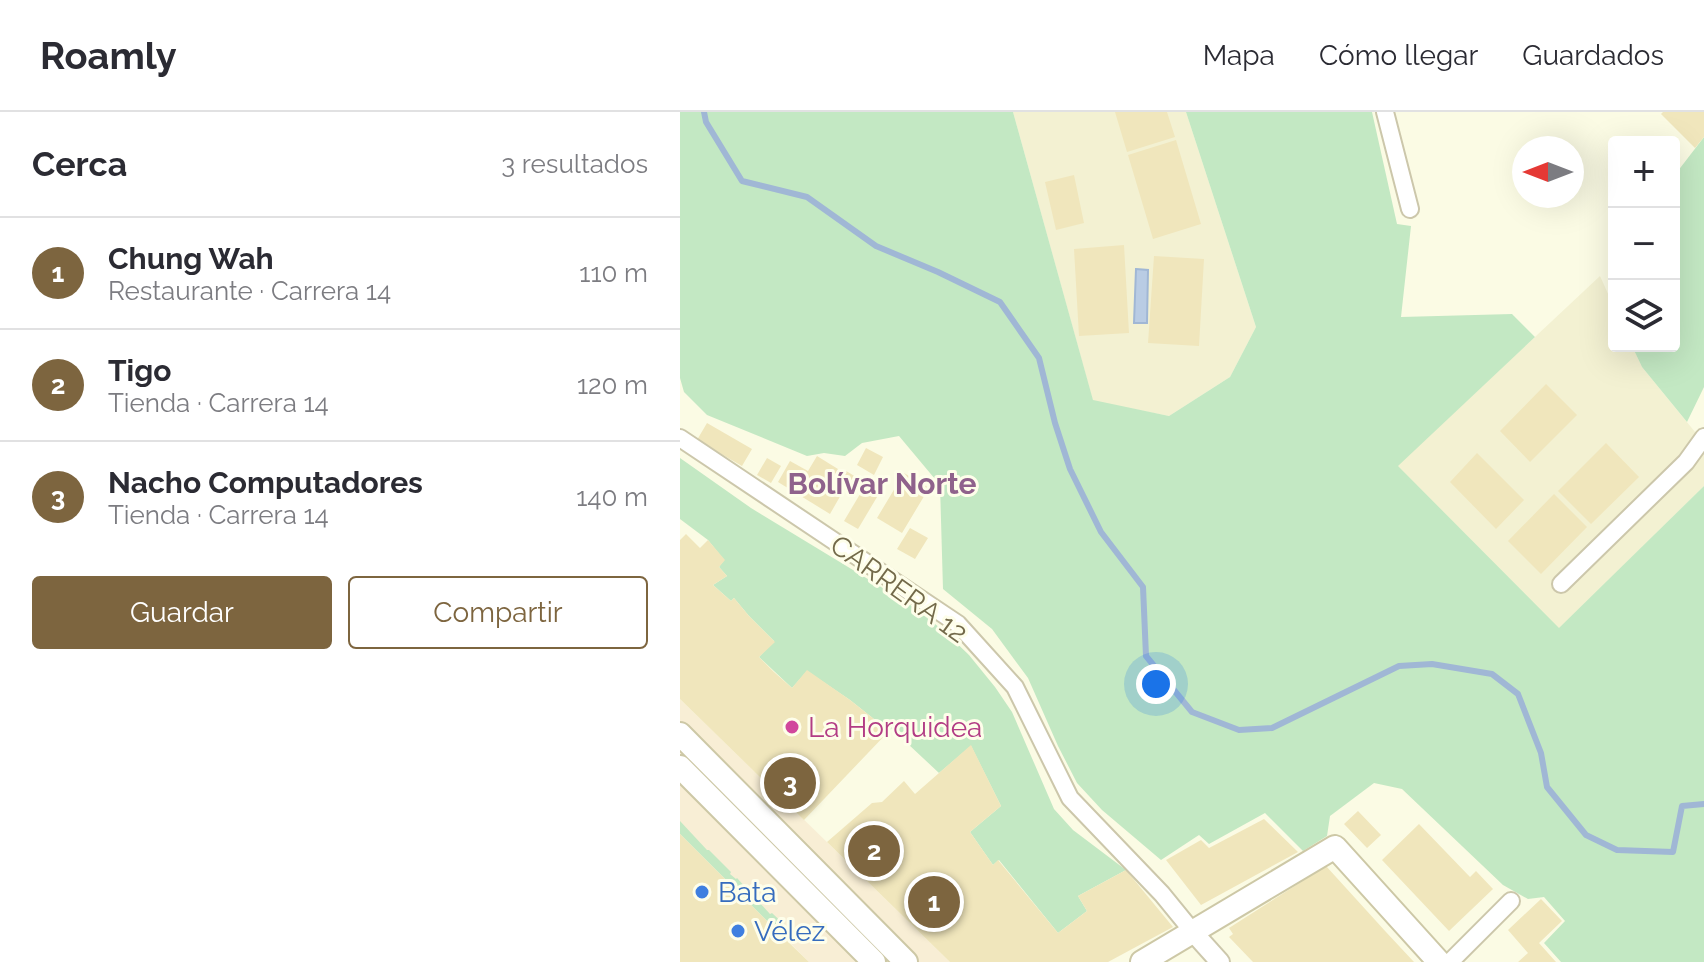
<!DOCTYPE html>
<html lang="es">
<head>
<meta charset="utf-8">
<style>
  :root { --surface:#fff; --page:#f7f7f7; --text:#2b2b33; --muted:#7c7c81; --line:#e1e1e2; --accent:#7d653f }
  body { margin:0; font-family:Raleway,sans-serif; background:var(--page); color:var(--text) }
  .controls { position:absolute; right:24px; top:24px; display:grid; overflow:hidden; border-radius:8px; box-shadow:0 8px 32px #0002 }
  .controls button { width:72px; height:72px; display:grid; place-items:center; padding:0; border:0; border-bottom:2px solid var(--line); background:var(--surface); color:var(--text); font:40px sans-serif }
  .compass { position:absolute; left:832px; top:24px; width:72px; height:72px; border-radius:50%; background:var(--surface); box-shadow:0 8px 32px #0002; rotate:270deg }
  .you { position:absolute; left:476px; top:572px; width:28px; height:28px; margin:-20px; border:6px solid #fff; border-radius:50%; background:#1a73e8; box-shadow:0 0 0 12px #1a73e833 }
  .badge { display:grid; place-items:center; width:52px; height:52px; border-radius:50%; background:var(--accent); color:#fff; font-size:26px; font-weight:700 }
  .pin { position:absolute; translate:-50% -50%; border:4px solid #fff; box-shadow:0 2px 8px #0006 }
  .list { margin:0; padding:0; list-style:none }
  h2 { display:flex; justify-content:space-between; align-items:center; height:104px; margin:0; padding:0 32px; font-size:34px }
  h2 small { font-size:26px; font-weight:400; color:var(--muted) }
  .list li { display:grid; grid-template-columns:52px 1fr auto; gap:24px; align-items:center; box-sizing:border-box; height:112px; padding:0 32px; border-top:2px solid var(--line) }
  .list b { display:block; font-size:30px; white-space:nowrap }
  .list p { margin:0; font-size:26px; white-space:nowrap; color:var(--muted) }
  .list em { font-size:26px; font-style:normal; color:var(--muted) }
  .actions { display:flex; gap:16px; padding:24px 32px }
  .actions a { flex:1; padding:18px 0; border:2px solid var(--accent); border-radius:8px; text-align:center; font-size:28px; color:var(--accent) }
  .actions .main { background:var(--accent); color:#fff }
  .icon { flex:none; width:44px; height:44px; fill:none; stroke:currentColor; stroke-width:2; stroke-linecap:round; stroke-linejoin:round }
  .map { position:relative; flex:none; width:1024px; height:850px; overflow:hidden }
  header { display:flex; align-items:center; gap:48px; box-sizing:border-box; height:112px; padding:0 40px; background:var(--surface); border-bottom:2px solid var(--line) }
  header strong { font-size:38px }
  nav { display:flex; gap:44px; margin-inline-start:auto; font-size:28px }
  main { display:flex }
  aside { flex:1; background:var(--surface) }
  .map>svg:first-child { display:block }
  .residential { fill:#f3f1d2 }
  .commercial { fill:#f8eed5 }
  .green { fill:#c3e8c3 }
  .water { fill:#b9cce4; stroke:#a0b7d5; stroke-width:2 }
  .lines { fill:none; stroke-linecap:round; stroke-linejoin:round }
  .stream { stroke:#a0b7d5; stroke-width:6 }
  .building { fill:#f0e6bc }
  .minor-casing { stroke:#ccc7ab; stroke-width:20 }
  .tertiary-casing { stroke:#ccc7ab; stroke-width:22 }
  .secondary-casing { stroke:#cdc8a6; stroke-width:26 }
  .minor { stroke:#fff; stroke-width:16 }
  .tertiary { stroke:#fff; stroke-width:18 }
  .secondary { stroke:#fff; stroke-width:22 }
  .hotel-dot { fill:#d1479c; stroke:#fefeea; stroke-width:3 }
  .shop-dot { fill:#3f7fe0; stroke:#fefeea; stroke-width:3 }
  .labels { text-anchor:middle; dominant-baseline:central; stroke-width:6; stroke-linejoin:round; paint-order:stroke }
  .street-label { font-size:28px; fill:#736a4a; stroke:#fefeea }
  .hotel-label { font-size:28px; fill:#b23c85; stroke:#fefeea; text-anchor:start }
  .shop-label { font-size:28px; fill:#366cbe; stroke:#fefeea; text-anchor:start }
  .neighbourhood-label { font-size:30px; font-weight:bold; fill:#8f628c; stroke:#fefeea }
</style>
</head>
<body>
<header>
<strong>Roamly</strong>
<nav><a>Mapa</a><a>Cómo llegar</a><a>Guardados</a></nav>
</header>
<main>
<aside>
<h2>Cerca<small>3 resultados</small></h2>
<ul class="list">
<li><span class="badge">1</span><div><b>Chung Wah</b><p>Restaurante · Carrera 14</p></div><em>110 m</em></li>
<li><span class="badge">2</span><div><b>Tigo</b><p>Tienda · Carrera 14</p></div><em>120 m</em></li>
<li><span class="badge">3</span><div><b>Nacho Computadores</b><p>Tienda · Carrera 14</p></div><em>140 m</em></li>
</ul>
<div class="actions"><a class="main">Guardar</a><a>Compartir</a></div>
</aside>
<div class="map">
<svg width="1024" height="850" viewBox="0 0 1024 850">
  <rect width="100%" height="100%" fill="#fbfbe4"/>
  <path class="residential" d="M333,0H506L576,215L550,265L489,304L413,289Z
    M920,164L934,195V234H952L962,255L1024,331V374L879,517L717,354Z"/>
  <path class="commercial" d="M0,587L270,850H129L0,722Z"/>
  <path class="green" d="M0,0H333L413,288L489,304L550,265L576,215L506,0H692L717,112L731,114L721,205L832,202L855,225L718,354L879,516L1024,374V850H881L864,831L885,809L864,785L848,787L823,773L722,677L694,671L650,704L647,724L623,739L585,701L529,732L519,723L481,748L422,698L397,671L378,634L348,566L312,517L263,477L260,373L219,324L182,331L165,344L144,341L127,344L27,303L4,280L0,266Z
    M1024,25V275L1007,310L962,255L952,234H994V64Z
    M0,346L71,396L229,492L264,519L289,543L315,575L332,600L374,697L393,718L446,758L398,784L407,799L378,821L319,748L313,753L290,720L321,694L291,634L259,661L212,617L209,619L170,588L127,559L112,576L79,545L94,529L69,504L54,486L51,489L33,473L47,464L39,455L44,448L28,428L0,407Z
    M0,709L27,738H29L51,760L50,762L56,767L57,766L90,802L92,801L109,817L102,824L0,722Z"/>
  <path class="water" d="M456,157L468,158L467,211H454Z"/>
  <g class="lines">
    <path class="stream" d="M24,0L26,10L62,69L127,85L196,134L258,160L320,190L359,246L375,311L390,357L421,420L463,475L466,544L512,600L559,618L592,616L719,554L752,552L812,562L838,582L861,641L867,675L906,723L937,738L993,740L1002,694L1024,692"/>
  </g>
  <path class="building" d="M435,0H487L495,25L447,40Z
    M983,0H1024V25L1015,36L981,2Z
    M496,28L521,112L473,127L448,43Z
    M394,63L404,111L376,118L365,70Z
    M444,133L449,221L399,224L394,137Z
    M474,144L524,147L519,234L468,231Z
    M866,272L897,303L850,350L820,319Z
    M27,311L72,337L62,354L17,328Z
    M926,331L959,365L911,412L878,379Z
    M186,336L203,345L194,363L177,353Z
    M797,341L844,388L816,417L770,370Z
    M137,344L158,357L149,373L162,381L150,402L98,370L110,349L128,359Z
    M87,346L101,354L91,371L77,363Z
    M163,357L176,365L167,379L155,372Z
    M224,361L249,376L222,421L197,406Z
    M183,377L197,385L178,417L164,409Z
    M874,382L907,415L861,462L828,429Z
    M230,416L248,426L235,447L217,437Z
    M6,422L20,436L28,428L45,448L39,455L47,464L33,473L51,489L54,486L69,504L95,530L79,545L94,560L112,576L127,558L170,588L209,619L124,708L0,587V428Z
    M291,633L321,694L290,720L313,753L318,748L378,821L407,799L398,784L446,758L493,815L428,850H270L147,730L192,691L202,690L224,669L235,682Z
    M678,699L701,723L687,736L664,712Z
    M584,707L618,740L521,793L486,748L521,728L529,736Z
    M739,712L790,765L796,759L813,777L769,819L702,748Z
    M0,722L102,824L129,850H0Z
    M646,754L706,820L734,850H573L549,825L553,822L549,816Z
    M861,787L882,809L859,831L876,850H838L848,841L828,818Z"/>
  <g class="lines">
    <defs>
      <path id="minor" d="M705,0L730,97
        M0,326L278,512L335,575L390,686L482,782L513,820
        M881,472L1006,350L1024,325
        M770,850L831,789"/>
      <path id="tertiary" d="M513,820L540,850"/>
      <path id="secondary" d="M0,622L226,850
        M0,655L194,850
        M462,850L655,735L759,850"/>
    </defs>
    <use href="#minor" class="minor-casing"/>
    <use href="#tertiary" class="tertiary-casing"/>
    <use href="#secondary" class="secondary-casing"/>
    <use href="#minor" class="minor"/>
    <use href="#tertiary" class="tertiary"/>
    <use href="#secondary" class="secondary"/>
  </g>
  <circle class="hotel-dot" cx="112" cy="615" r="8"/>
  <g class="shop-dot">
    <circle cx="22" cy="780" r="8"/>
    <circle cx="58" cy="819" r="8"/>
  </g>
  <g class="labels">
    <g class="street-label">
      <text transform="translate(219 477) rotate(36)">CARRERA 12</text>
    </g>
    <g class="hotel-label">
      <text x="128" y="615">La Horquidea</text>
    </g>
    <g class="shop-label">
      <text x="38" y="780">Bata</text>
      <text x="74" y="819">Vélez</text>
    </g>
    <g class="neighbourhood-label">
      <text x="202" y="371">Bolívar Norte</text>
    </g>
  </g>
</svg>
<div class="controls">
<button>+</button>
<button>−</button>
<button><svg class="icon" aria-label="layers" viewBox="0 0 24 24"><path d="M12 4l9 5-9 5-9-5zM3 14l9 5 9-5"/></svg></button>
</div>
<svg class="compass" viewBox="-18 -18 36 36"><path d="M0-13l5 13h-10z" fill="#e53935"/><path d="M0 13l5-13h-10z" fill="#7c7c81"/></svg>
<div class="you"></div>
<div class="pin badge" style="left:254px;top:790px">1</div>
<div class="pin badge" style="left:194px;top:739px">2</div>
<div class="pin badge" style="left:110px;top:671px">3</div>
</div>
</main>
</body>
</html>
